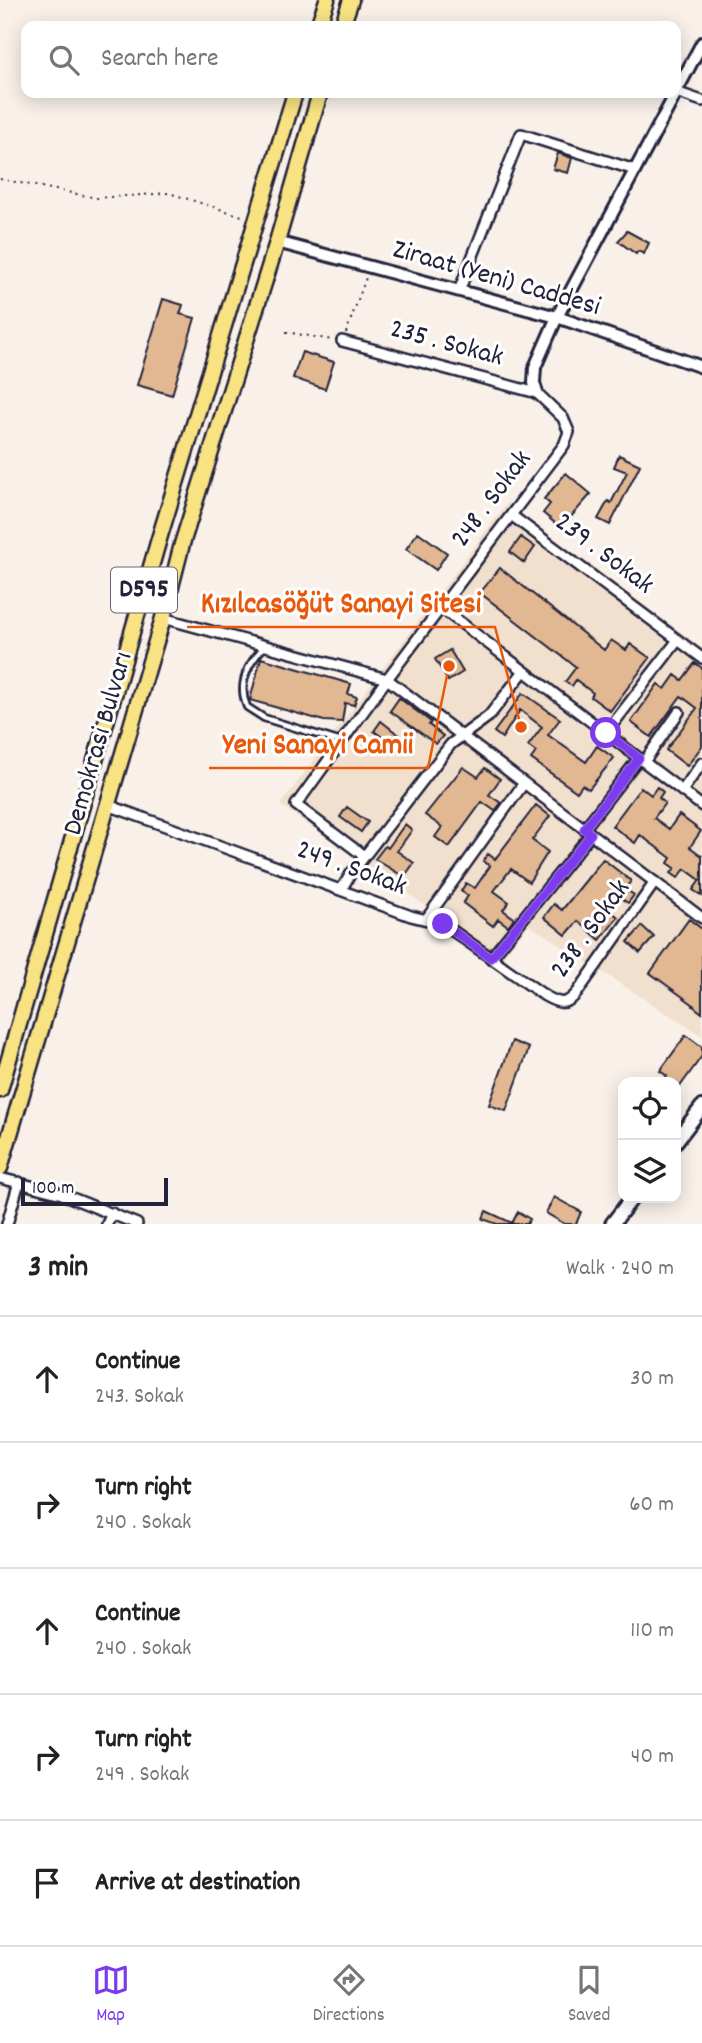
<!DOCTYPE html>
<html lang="en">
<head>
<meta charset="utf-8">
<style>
  :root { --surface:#fff; --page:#f6f6f6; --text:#222; --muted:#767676; --line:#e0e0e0; --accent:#7c3aed }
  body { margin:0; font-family:Dekko,sans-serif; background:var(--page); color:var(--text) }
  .controls { position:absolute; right:21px; bottom:21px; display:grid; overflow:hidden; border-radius:14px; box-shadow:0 4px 18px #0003 }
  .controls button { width:63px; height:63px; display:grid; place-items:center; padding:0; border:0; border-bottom:2px solid var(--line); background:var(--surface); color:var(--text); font:35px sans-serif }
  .scale { position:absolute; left:21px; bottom:18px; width:147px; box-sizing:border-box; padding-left:7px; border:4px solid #22223b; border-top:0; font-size:19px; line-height:24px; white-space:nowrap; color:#22223b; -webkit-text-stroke:5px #fff; paint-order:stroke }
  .stop { position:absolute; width:21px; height:21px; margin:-16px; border:5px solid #7c3aed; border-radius:50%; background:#fff }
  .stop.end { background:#7c3aed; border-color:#fff; box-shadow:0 2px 7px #0008 }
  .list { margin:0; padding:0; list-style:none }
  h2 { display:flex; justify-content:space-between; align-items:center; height:91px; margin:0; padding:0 28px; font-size:30px }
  h2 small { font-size:23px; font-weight:400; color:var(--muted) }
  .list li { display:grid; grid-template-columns:46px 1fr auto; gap:21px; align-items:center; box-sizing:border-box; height:126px; padding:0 28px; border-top:2px solid var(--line) }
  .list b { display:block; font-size:26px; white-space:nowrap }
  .list p { margin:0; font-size:23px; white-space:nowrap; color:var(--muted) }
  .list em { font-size:23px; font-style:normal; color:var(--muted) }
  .icon { flex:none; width:38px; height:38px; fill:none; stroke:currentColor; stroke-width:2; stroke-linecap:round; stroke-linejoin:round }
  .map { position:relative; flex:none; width:702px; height:1224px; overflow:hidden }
  .search { position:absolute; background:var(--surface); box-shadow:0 4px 18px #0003; left:21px; right:21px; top:21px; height:77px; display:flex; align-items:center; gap:18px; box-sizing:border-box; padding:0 24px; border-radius:14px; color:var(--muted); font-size:26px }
  .sheet { height:721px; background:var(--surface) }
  nav { display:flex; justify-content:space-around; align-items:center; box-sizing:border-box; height:98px; border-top:2px solid var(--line); background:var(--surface); font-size:19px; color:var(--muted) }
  nav a { display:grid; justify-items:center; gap:4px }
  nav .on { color:var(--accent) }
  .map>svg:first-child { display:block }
  .built { fill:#f2e0cf }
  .building { fill:#e2b893; stroke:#22223b; stroke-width:2 }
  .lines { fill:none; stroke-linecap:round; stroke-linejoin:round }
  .service-casing { stroke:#22223b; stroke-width:10 }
  .minor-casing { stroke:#22223b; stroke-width:14 }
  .tertiary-casing { stroke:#22223b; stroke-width:16 }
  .secondary-casing { stroke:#22223b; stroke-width:18 }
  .trunk-casing { stroke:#22223b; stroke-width:19 }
  .path { stroke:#22223b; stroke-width:2; stroke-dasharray:2 5; stroke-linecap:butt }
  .service { stroke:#fff; stroke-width:4.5 }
  .minor { stroke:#fff; stroke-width:9 }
  .tertiary { stroke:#fff; stroke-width:10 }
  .secondary { stroke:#fff; stroke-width:12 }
  .trunk { stroke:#f8e281; stroke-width:14 }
  .route { stroke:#7c3aed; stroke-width:9 }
  .labels { text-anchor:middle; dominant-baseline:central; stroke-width:6; stroke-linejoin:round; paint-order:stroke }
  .shield { fill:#fff; stroke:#646476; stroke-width:2 }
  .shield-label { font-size:26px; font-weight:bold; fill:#22223b }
  .street-label { font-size:28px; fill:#22223b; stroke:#fff }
  .leader { fill:none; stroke:#e8590c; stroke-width:2.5 }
  .callout-dot { fill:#e8590c; stroke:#fff; stroke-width:2.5 }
  .callout-label { font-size:30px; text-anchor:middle; font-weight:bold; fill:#e8590c; stroke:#fff; stroke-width:6; stroke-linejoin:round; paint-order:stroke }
</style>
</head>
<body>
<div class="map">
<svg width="702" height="1224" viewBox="0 0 702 1224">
  <rect width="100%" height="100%" fill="#f9f1e9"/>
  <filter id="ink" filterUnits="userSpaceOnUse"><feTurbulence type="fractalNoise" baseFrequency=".0143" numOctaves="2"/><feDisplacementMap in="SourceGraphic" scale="14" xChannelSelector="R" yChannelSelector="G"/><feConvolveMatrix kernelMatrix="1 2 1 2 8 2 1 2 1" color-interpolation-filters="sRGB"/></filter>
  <g filter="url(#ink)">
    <path class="built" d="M507,503L702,648V1036L529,925L501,958L280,805Z"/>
    <path class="building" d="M558,153L572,158L568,173L553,169Z
      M627,231L649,243L644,254L638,251L636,254L618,241Z
      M163,299L183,305L180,314L195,318L172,395L137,385Z
      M302,352L334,362L325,389L293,378Z
      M619,455L640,465L610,525L598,519L608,501L611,503L627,472L614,467Z
      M566,473L591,494L561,528L543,513L550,504L544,499Z
      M418,532L447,553L436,570L406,549Z
      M521,537L535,547L524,563L510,552Z
      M500,568L604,650L611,640L626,650L630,644L650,658L610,711L591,697L593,693L576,680L572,686L565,682L576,667L480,593Z
      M450,650L463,672L448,681L435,659Z
      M261,658L351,684L348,694L357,697L354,705L345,703L342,722L324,721L250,700Z
      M695,663L702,668V746L687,766L666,750L697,708L681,696L651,737L631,722L658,684L665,689L675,675L682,680Z
      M523,693L560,719L548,735L586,762L597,746L614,758L589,789L582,785L577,792L531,759L536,752L528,746L542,727L520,710L502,738L494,732Z
      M399,698L431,722L429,725L443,736L436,744L390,711Z
      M381,721L400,736L393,745L374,731Z
      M463,767L478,777L485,768L500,779L489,795L501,803L495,811L482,802L449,847L435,837L442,827L425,815Z
      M641,787L651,795L657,787L663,792L659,798L665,803L654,818L669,829L679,815L701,831L690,847L702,856V896L693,890L700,880L685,869L678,878L671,873L675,868L668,863L671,858L640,835L635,843L612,826Z
      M536,805L550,816L532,840L548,852L529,882L511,869L494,891L509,902L503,910L514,918L508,926L498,919L493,926L463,903L468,896L461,891L466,883L475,888L490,866L483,861L488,854L495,859Z
      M347,807L368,822L361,832L340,817Z
      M405,824L412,830L397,851L414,863L404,877L375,859L385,846L388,848Z
      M603,859L631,881L625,889L634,895L628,903L613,893L604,905L618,917L600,940L578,921L566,935L544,917L554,904L562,910Z
      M689,919L702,929V1013L693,1006L694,1005L650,973Z
      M642,926L654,937L640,953L628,942Z
      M686,1035L702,1047V1056L676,1092V1082H663L667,1076L660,1071Z
      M512,1041L529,1048L506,1111L489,1105Z
      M554,1197L581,1212L576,1224H565L546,1213Z
      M486,1211L512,1223L518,1212L530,1219L527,1224H497L483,1219Z"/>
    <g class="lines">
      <defs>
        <path id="service" d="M265,646C248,663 237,684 247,707L264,718L341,742"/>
        <path id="minor" d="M676,92L702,101
          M459,291L521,134L635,170
          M342,341L537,393L563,418L569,432L564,445L387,679L296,805L364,856
          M511,515L702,658
          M440,607L702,806
          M163,618L387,679L702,918
          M606,733L678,640
          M644,762L679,712
          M682,791L702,763
          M108,805L411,916L443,924L545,996C559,1004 566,1006 577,993L655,882
          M584,829L639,758
          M341,890L350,875L451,744L489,716L524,671
          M427,918L524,783
          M491,958L591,834
          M0,1178L62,1194L137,1224
          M7,1224L19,1182
          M107,1224L112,1213"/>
        <path id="tertiary" d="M676,92L702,43
          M277,242L557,317L702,367
          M537,393L534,383L535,367L557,317L676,93"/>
        <path id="secondary" d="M676,1141L702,1107
          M612,1224L632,1198"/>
        <path id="trunk" d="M318,26L327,0
          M342,26L351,0
          M0,1090L159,539L295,93
          M0,1168L163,618L182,544L277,242L320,93"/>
      </defs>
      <use href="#service" class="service-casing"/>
      <use href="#minor" class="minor-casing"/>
      <use href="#tertiary" class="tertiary-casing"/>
      <use href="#secondary" class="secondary-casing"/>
      <use href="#trunk" class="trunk-casing"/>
      <path class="path" d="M0,179L97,198L169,193L245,217
        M286,332L332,340
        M346,333L367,275"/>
      <use href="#service" class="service"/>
      <use href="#minor" class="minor"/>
      <use href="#tertiary" class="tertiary"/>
      <use href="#secondary" class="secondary"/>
      <use href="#trunk" class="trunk"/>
    </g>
  </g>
  <g class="lines" filter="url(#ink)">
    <path class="route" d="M443,924L491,958L591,834L584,829L639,758L606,733"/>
  </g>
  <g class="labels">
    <rect class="shield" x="111" y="567.5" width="66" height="45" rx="5"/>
    <g class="shield-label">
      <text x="144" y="590">D595</text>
    </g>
    <g class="street-label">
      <text transform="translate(496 280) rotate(16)">Ziraat (Yeni) Caddesi</text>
      <text transform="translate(446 345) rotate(15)">235 . Sokak</text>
      <text transform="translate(493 500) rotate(-53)">248 . Sokak</text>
      <text transform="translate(603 555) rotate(37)">239 . Sokak</text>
      <text transform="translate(100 744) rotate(-74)">Demokrasi Bulvarı</text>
      <text transform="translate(351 870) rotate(20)">249 . Sokak</text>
      <text transform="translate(592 930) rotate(-54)">238 . Sokak</text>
    </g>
  </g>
  <path class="leader" d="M521 727L495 627H187M449 666L428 768H209"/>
  <g class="callout-dot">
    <circle cx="521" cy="727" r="7"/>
    <circle cx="449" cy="666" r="7"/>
  </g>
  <g class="callout-label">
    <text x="341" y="612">Kızılcasöğüt Sanayi Sitesi</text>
    <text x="318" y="753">Yeni Sanayi Camii</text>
  </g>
</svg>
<div class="controls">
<button><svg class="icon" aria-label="locate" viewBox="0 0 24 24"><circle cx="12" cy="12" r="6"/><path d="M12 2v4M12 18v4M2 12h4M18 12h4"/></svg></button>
<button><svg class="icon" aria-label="layers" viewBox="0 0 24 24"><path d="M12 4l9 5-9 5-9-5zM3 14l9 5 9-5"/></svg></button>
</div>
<div class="scale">100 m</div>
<div class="stop" style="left:606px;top:733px"></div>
<div class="stop end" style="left:443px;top:924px"></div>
<div class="search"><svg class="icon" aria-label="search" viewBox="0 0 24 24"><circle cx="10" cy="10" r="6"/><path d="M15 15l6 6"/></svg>Search here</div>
</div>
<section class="sheet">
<h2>3 min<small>Walk · 240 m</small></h2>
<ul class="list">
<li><svg class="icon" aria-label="ahead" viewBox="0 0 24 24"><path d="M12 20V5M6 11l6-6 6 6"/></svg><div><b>Continue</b><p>243. Sokak</p></div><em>30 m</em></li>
<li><svg class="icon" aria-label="right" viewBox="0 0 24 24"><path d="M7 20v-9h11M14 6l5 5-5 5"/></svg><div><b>Turn right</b><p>240 . Sokak</p></div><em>60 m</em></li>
<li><svg class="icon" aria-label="ahead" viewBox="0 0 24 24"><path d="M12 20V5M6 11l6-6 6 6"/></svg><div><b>Continue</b><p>240 . Sokak</p></div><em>110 m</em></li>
<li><svg class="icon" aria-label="right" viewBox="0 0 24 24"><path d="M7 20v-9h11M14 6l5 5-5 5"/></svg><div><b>Turn right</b><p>249 . Sokak</p></div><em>40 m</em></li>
<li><svg class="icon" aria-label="arrive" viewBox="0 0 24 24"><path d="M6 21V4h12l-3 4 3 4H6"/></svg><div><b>Arrive at destination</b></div></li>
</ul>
</section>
<nav>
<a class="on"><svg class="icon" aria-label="map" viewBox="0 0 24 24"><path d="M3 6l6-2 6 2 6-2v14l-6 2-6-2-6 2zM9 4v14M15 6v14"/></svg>Map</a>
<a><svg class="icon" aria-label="directions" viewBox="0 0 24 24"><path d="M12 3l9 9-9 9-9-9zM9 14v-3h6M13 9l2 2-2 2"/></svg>Directions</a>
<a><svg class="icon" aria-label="saved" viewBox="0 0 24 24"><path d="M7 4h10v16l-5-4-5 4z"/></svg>Saved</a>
</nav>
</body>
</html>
